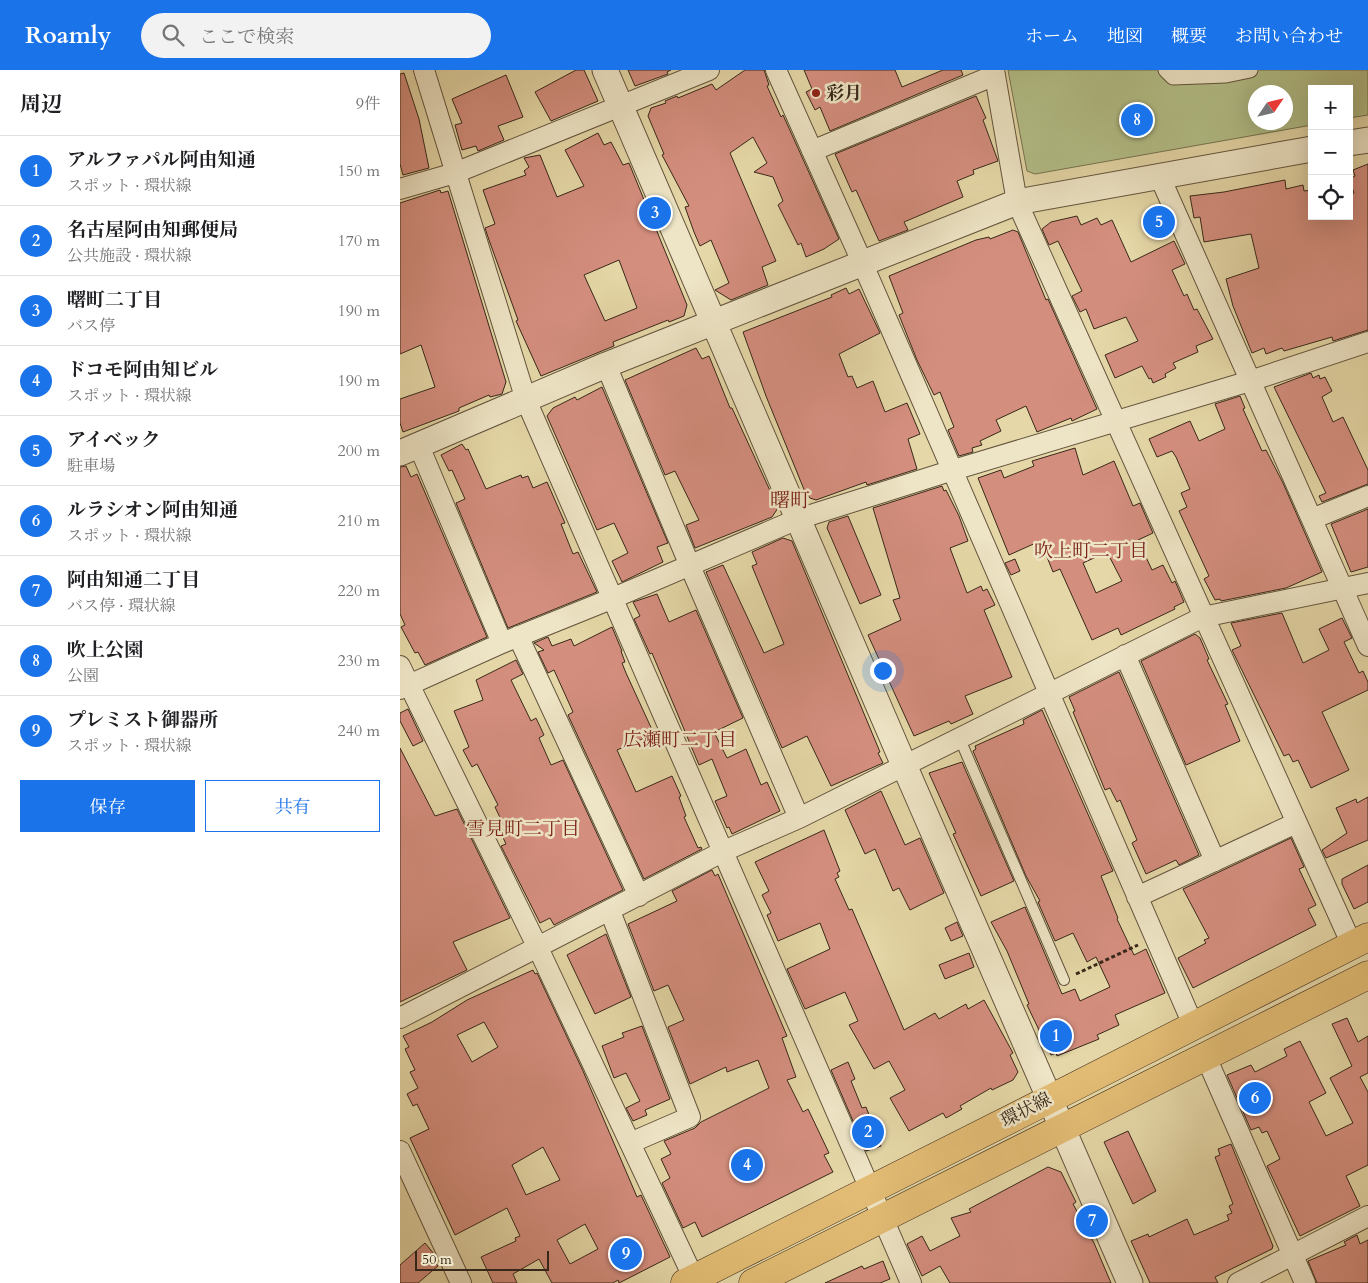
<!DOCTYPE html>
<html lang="ja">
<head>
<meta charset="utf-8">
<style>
  :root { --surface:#fff; --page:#f2f2f2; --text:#202124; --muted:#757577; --line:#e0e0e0; --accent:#1a73e8 }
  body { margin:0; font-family:Cardo,"Noto Serif JP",serif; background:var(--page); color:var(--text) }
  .controls { position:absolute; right:15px; top:15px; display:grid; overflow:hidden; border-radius:0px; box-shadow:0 5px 20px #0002 }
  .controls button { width:45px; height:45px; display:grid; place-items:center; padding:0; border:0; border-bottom:1px solid var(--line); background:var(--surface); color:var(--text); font:25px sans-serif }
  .compass { position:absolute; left:848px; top:15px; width:45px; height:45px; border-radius:50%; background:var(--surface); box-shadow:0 5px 20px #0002; rotate:55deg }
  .scale { position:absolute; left:15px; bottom:12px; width:134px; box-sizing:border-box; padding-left:5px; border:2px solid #38281a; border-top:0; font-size:14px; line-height:18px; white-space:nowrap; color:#38281a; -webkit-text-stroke:4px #eee5c6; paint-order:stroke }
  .you { position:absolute; left:482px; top:600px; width:18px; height:18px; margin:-12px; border:4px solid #fff; border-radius:50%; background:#1a73e8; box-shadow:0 0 0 8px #1a73e833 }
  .badge { display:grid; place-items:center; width:32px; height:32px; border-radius:50%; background:var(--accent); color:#fff; font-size:16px; font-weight:700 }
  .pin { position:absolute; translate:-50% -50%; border:2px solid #fff; box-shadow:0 1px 5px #0006 }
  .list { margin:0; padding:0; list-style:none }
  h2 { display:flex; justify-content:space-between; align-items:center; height:65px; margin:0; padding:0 20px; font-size:21px }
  h2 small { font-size:16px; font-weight:400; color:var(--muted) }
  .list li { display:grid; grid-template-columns:32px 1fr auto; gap:15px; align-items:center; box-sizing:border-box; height:70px; padding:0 20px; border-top:1px solid var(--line) }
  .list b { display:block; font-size:19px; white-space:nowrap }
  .list p { margin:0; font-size:16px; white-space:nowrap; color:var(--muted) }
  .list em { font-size:16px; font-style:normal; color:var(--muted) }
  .actions { display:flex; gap:10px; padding:15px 20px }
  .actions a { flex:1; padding:11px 0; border:1px solid var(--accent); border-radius:0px; text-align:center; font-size:18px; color:var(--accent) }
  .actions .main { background:var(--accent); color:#fff }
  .icon { flex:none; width:28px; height:28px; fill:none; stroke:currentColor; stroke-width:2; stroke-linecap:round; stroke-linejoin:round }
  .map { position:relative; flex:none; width:968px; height:1213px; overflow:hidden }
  header { display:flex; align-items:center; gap:30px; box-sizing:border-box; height:70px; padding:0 25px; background:var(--accent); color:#fff }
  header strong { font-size:24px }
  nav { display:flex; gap:28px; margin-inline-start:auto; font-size:18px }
  .search { width:350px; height:45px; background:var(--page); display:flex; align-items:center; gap:12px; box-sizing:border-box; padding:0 18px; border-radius:28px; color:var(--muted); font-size:19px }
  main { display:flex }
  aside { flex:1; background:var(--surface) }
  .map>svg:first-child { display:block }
  .green { fill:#b3bf88; stroke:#767451; fill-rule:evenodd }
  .building { fill:#d48e7e; stroke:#38281a; fill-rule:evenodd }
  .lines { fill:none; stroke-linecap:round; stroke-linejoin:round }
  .service-casing { stroke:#63543d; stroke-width:12 }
  .pedestrian-casing { stroke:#63543d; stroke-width:17 }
  .minor-casing { stroke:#63543d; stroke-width:22 }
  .tertiary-casing { stroke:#63543d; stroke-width:27 }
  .primary-casing { stroke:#38281a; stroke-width:29 }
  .path { stroke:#38281a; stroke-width:3; stroke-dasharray:4 2.5; stroke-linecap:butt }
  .service { stroke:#eee5c6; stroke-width:10 }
  .pedestrian { stroke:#eee5c6; stroke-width:15 }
  .minor { stroke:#eee5c6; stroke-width:20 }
  .tertiary { stroke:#eee5c6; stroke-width:25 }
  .primary { stroke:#e2bc74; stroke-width:28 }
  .poi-dot { fill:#8f2418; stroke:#eee5c6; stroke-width:2 }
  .labels { text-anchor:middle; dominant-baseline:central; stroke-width:5; stroke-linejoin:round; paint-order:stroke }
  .poi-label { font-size:18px; font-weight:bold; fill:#38281a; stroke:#eee5c6; text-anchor:start }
  .street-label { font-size:18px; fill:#38281a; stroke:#eee5c6 }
  .neighbourhood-label { font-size:19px; fill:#7a1f14; stroke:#eee5c6 }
  .quarter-label { font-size:20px; fill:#7a1f14; stroke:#eee5c6 }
</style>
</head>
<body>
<header>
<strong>Roamly</strong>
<div class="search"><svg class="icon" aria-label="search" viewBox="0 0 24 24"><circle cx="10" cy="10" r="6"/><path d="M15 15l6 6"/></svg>ここで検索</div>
<nav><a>ホーム</a><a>地図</a><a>概要</a><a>お問い合わせ</a></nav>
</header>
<main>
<aside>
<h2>周辺<small>9件</small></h2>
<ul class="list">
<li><span class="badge">1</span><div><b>アルファパル阿由知通</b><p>スポット · 環状線</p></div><em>150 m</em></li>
<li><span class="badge">2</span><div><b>名古屋阿由知郵便局</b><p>公共施設 · 環状線</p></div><em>170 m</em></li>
<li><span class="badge">3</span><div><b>曙町二丁目</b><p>バス停</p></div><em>190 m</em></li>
<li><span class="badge">4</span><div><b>ドコモ阿由知ビル</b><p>スポット · 環状線</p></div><em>190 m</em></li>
<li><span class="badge">5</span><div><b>アイベック</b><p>駐車場</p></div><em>200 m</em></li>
<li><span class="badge">6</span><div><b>ルラシオン阿由知通</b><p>スポット · 環状線</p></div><em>210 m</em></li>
<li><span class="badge">7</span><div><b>阿由知通二丁目</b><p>バス停 · 環状線</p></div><em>220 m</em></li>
<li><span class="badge">8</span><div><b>吹上公園</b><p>公園</p></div><em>230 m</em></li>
<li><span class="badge">9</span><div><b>プレミスト御器所</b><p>スポット · 環状線</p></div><em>240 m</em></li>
</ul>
<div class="actions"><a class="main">保存</a><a>共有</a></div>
</aside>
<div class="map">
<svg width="968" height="1213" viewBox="0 0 968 1213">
  <rect width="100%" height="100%" fill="#e5d7a7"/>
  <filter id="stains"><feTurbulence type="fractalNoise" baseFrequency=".004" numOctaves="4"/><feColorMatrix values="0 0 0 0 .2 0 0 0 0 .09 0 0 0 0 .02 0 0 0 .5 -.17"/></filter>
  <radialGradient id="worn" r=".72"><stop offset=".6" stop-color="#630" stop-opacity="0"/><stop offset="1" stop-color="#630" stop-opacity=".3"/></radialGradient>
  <path class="green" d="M608,0H968V45L949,48V19H912V55L635,104L627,101ZM856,22H886V52H856Z"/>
  <path class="building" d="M176,0H184L198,31L151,51L135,22Z
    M228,0H271L267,2L268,4L235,16Z
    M345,0H364L369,15L367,16L381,47L383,45L439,169L424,179L406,187L401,173L398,175L378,135L383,131L373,107L354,102L367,93L353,67L330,83L376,191L362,197L368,215L331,230L315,220L329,213L311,170L300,176L294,162L285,137L289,136L262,85L264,84L248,46L251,38L266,33L265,31L277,26L278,28L312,14L316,20Z
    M404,0H495L502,17L543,0H561L563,5L430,61L420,37L415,40L406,22L412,19Z
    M4,3L19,49L29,98L3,105L0,94V4Z
    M106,5L123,47L98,56L104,70L78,81L76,76L62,80L55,55L62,53L52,29Z
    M576,26L586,48L583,50L598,91L573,100L574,104L557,111L563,127L504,152L508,160L479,171L456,120L452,122L435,84Z
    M198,63L204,75L211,72L223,95L229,93L287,235L284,246L269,252L268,250L213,272L214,276L141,306L116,251L118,250L89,170L85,158L95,154L83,120L126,105L124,101L129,97L124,88L140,85L157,127L184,116L165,80ZM219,190L237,238L205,251L184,205Z
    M968,94V260L933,271L932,267L884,281L882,278L866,284L864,278L852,283L833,236L826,209L859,198L851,164L804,172L800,147L794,148L790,126L824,122L885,110L886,119L903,115L904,121L912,120V146H949V125L954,123L949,109L955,106L953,100Z
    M40,120L41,123L48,121L106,312L102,324L90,327L89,325L59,338V341L3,362L0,353V329L35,317L21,275L0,284V133Z
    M677,146L681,155L697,148L701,155L712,150L731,192L774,171L785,194L772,200L784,226L787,224L794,240L797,239L813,269L796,276L798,282L773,293L776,298L765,304L766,307L753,313L751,308L749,309L742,296L715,308L705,285L738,271L726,247L694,259L686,239L680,242L672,226L682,221L658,171L649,175L642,159L651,152Z
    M613,160L618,162L646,230L648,229L697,339L672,351L671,348L637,362L626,336L596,350L601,361L580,371L582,375L572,378L573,382L559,386L548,360L554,357L540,322L534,325L517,290L499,245L503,243L489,206L576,170L589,167L590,169Z
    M446,218L449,224L459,219L480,263L439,284L448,307L452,306L457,318L473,311L485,342L507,333L520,364L508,369L517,399L467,415L466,412L416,430L410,428L405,422L366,326L343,262L432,227L431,225Z
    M296,278L302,289L309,286L330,338H332L378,438L372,447L295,478L286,455L299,450L275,401L265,405L225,310Z
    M911,303L913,308L919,305L920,309L925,307L932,321L922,327L933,352L943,347L968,400V414L922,432L919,426L926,423L874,317Z
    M202,317L268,473L257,477L263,492L222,512L212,491L228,483L214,453L197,460L147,346L153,338L175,327L177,330Z
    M840,326L845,338L843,339L862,381L866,380L883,413L922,502L886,518L821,531L820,529L815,530L804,509L809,506L779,441L787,437L781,423L790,419L776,387L772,381L757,387L749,369L790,351L799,371L825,359L815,334Z
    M62,374L66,380L68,379L86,419L121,405L122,408L128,406L133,418L147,412L165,453L161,454L173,484L178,482L197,522L108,558L56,433L65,429L52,400L49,401L41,385Z
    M675,378L683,405L714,391L733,436L740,433L753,463L738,470L752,500L763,495L772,513L775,511L784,532L774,537L775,539L721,565L718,558L692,570L660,499L653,502L643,477L640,478L638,472L609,485L578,408L601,400L604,408L634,396L632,391ZM707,482L722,511L696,523L683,493Z
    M6,396L11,407L17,404L87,567L25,595L18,582L15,583L1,557L5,555L0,544V397Z
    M542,416L544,421L546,420L559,446L568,471L550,478L567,523L581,516L583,521L587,519L595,535L584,540L612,607L565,626L573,644L551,654L549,651L514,666L468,565L501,550L493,530L500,528L473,438Z
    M968,439V497L951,502L931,454Z
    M448,446L481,525L460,534L427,458L429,452Z
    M383,468L392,471L480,682L478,683L483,693L431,716L407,666L382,678L306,502L323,495L364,583L384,574L352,496L357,494L352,482Z
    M615,489L620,501L611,505L605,493Z
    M257,524L269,552L296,540L343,648L314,662L327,688L346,679L361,715L367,712L380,741L332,764L329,757L327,758L315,731L327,726L312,689L299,695L252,583L250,584L234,549L240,546L233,532Z
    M882,543L903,593L929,580L919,559L942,548L952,568L944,572L959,603L963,601L968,612V620L922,642L949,700L911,718L898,690L893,692L889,684L884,686L832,580L841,576L831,553Z
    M212,557L222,581H221L225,592L222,593L226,603L254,664L217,680L236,722L272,706L281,726L279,727L286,746L284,747L298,778L301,777L302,779L244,809L168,645L173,642L154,600L148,603L138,582L144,580L134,573L148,567L152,576L171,569L174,576Z
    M795,564L800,568L809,589L807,590L828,634L825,635L840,671L786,695L741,591Z
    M116,590L123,604L111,610L131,651L136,648L144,665L139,668L151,695L163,690L223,820L154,855L150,848L140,853L101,776L106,774L100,761L105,758L95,737L98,735L77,694L72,697L63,680L69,677L54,641L83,630L76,610Z
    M719,602L799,785L779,795L776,790L746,804L732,773L737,770L720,730L717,732L710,718L705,720L673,642L675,641L669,627Z
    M8,639L23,671L13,676L0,651V643Z
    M642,640L713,801L701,806L718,848L717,849L734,885L746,879L765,923L715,945L719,955L697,965L699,969L657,986L656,983L651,985L627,935L629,934L607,881L591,852L625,837L662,924L675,919L680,931L710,917L696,887L687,892L673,863L655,871L638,832L640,831L626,806L573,681L576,679L575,676L624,654L623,650Z
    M0,678L35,746L57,739L110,848L53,872L67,900L0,932Z
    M562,692L614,811L581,826L553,764L556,763L529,703Z
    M481,721L505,775L520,768L544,823L510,840L499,818L493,821L475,779L465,784L445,740Z
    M968,727V770L926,788L922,780L947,763L936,738L956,729L957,733Z
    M424,760L440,801L437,803L439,807L435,809L449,840L452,839L504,960L535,943L539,949L566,934L568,939L584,930L613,983L610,985L618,1002L613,1010L592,1020L591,1018L560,1036L562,1039L546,1048L543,1043L509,1061L490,1028L505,1020L489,991L474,999L449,955L458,951L445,922L405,939L387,899L430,879L420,853L378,871L367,845L371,843L362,825L369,821L355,792Z
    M891,768L904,797L899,799L916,835L908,839L916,855L793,918L778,888L806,873L804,870L809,868L783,819Z
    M968,795V832L954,839L942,814V809Z
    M312,800L315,806L318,804L387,966L382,968L396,1007L387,1010L403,1042L408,1039L429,1083L424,1085L433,1102L302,1167L295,1152L283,1158L262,1113L270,1108L261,1089L271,1084L264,1071L295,1058L301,1052L369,1018L358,990L327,1002L326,997L290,1014L268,957L284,950L268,915L254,921L228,854L277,831L272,821Z
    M557,852L563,866L551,871L545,858Z
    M206,864L231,927L195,944L167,885Z
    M569,883L574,897L545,909L539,895Z
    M133,900L135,904L137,903L183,1001L237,1127L241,1125L270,1187L219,1213L218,1210L213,1213H152L139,1189L113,1204L117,1213H93L81,1187L116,1171L115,1168L120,1166L107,1138L55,1165L10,1068L29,1059L17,1034L13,1036L7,1024L18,1018L10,1002L15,1000L5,979L9,977L3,966L32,952L67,930ZM84,952L98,977L72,992L57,965ZM143,1077L160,1110L126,1125L112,1095ZM185,1154L198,1179L170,1194L157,1170Z
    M947,948L958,972L968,966V1003L960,1007L968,1022V1095L946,1106L960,1136L900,1166L867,1096L880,1089L867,1061L862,1063L859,1057L851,1060L827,1005L851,995L855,1002L887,986L884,979L900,971L926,1023L909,1032L926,1066L953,1053L930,1008L952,996L932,954Z
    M242,956L270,1029L245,1040L247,1045L233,1051L226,1038L240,1031L226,1003L214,1008L202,976L224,967L222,963Z
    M448,992L455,1009L451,1011L462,1038L466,1037L481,1076L466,1081L431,1000Z
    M728,1061L756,1121L733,1134L704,1072Z
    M831,1074L873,1176L872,1179L815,1207L818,1213H750L731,1171L748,1164L749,1167L787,1149L794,1165L829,1150L827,1145L832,1143L829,1136L833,1134L815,1087L820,1085L818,1079Z
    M648,1097L661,1102L676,1132L673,1134L694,1173L711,1213H550L540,1196L522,1206L507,1174L522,1166L530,1181L560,1166L551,1148L571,1142L569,1139Z
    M957,1165L960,1174L968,1170V1213H917L908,1191L946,1175L944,1172Z
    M25,1173L34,1184L31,1187L38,1196L18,1213H0V1195Z
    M483,1191L490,1209L480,1213H425L462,1196L464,1199Z"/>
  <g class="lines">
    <defs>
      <path id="service" d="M559,667L664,910"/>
      <path id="pedestrian" d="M766,0L773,7L826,5L850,0"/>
      <path id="minor" d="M24,0L126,330L511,1213
        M376,0L458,183L794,957
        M594,0L617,132L952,875
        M412,81L595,5
        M759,105L968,576
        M0,119L55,103L309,0
        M206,295L290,496L399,748
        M19,376L102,573
        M912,449L968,426
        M118,566L239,826
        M725,585L815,791
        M0,596L138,878L296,1213
        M0,619L102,573L211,529L398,449L550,401L850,311L968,272
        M737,827L896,753
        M210,841L290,1047L230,1073
        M0,948L324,781L399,748L803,547L968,513
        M806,987L905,1213
        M0,1081L61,1213
        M838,1213L968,1146"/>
      <path id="tertiary" d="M205,0L504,695L730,1213
        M949,73L968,70
        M0,383L206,295L617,132L912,79"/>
      <path id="primary" d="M285,1213C513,1098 741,984 968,867
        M353,1213L968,905"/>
    </defs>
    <use href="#service" class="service-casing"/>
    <use href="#pedestrian" class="pedestrian-casing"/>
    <use href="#minor" class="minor-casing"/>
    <use href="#tertiary" class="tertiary-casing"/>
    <use href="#primary" class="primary-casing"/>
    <path class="path" d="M676,904L738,875"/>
    <use href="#service" class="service"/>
    <use href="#pedestrian" class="pedestrian"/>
    <use href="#minor" class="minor"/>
    <use href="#tertiary" class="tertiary"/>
    <use href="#primary" class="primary"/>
  </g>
  <circle class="poi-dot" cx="416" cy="23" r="5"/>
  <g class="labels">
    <g class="poi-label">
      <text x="426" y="23">彩月</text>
    </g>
    <g class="street-label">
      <text transform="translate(626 1040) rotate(-27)">環状線</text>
    </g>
    <g class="neighbourhood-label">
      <text x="691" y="481">吹上町二丁目</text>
      <text x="280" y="670">広瀬町二丁目</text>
      <text x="123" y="759">雪見町二丁目</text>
    </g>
    <g class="quarter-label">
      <text x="390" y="430">曙町</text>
    </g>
  </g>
  <rect width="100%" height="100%" filter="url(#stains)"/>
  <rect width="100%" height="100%" fill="url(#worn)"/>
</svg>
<div class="controls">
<button>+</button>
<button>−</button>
<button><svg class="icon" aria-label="locate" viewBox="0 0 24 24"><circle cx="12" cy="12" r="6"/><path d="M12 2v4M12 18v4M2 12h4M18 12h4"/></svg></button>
</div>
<svg class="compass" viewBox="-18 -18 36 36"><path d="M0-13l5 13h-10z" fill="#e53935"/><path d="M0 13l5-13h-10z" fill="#757577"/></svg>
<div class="scale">50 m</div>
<div class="you"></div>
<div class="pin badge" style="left:656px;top:966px">1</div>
<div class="pin badge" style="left:468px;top:1062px">2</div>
<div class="pin badge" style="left:255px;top:143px">3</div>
<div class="pin badge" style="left:347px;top:1095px">4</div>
<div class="pin badge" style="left:759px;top:152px">5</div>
<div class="pin badge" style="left:855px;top:1028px">6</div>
<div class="pin badge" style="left:692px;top:1151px">7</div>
<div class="pin badge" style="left:737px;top:50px">8</div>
<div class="pin badge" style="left:226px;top:1184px">9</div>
</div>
</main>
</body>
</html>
